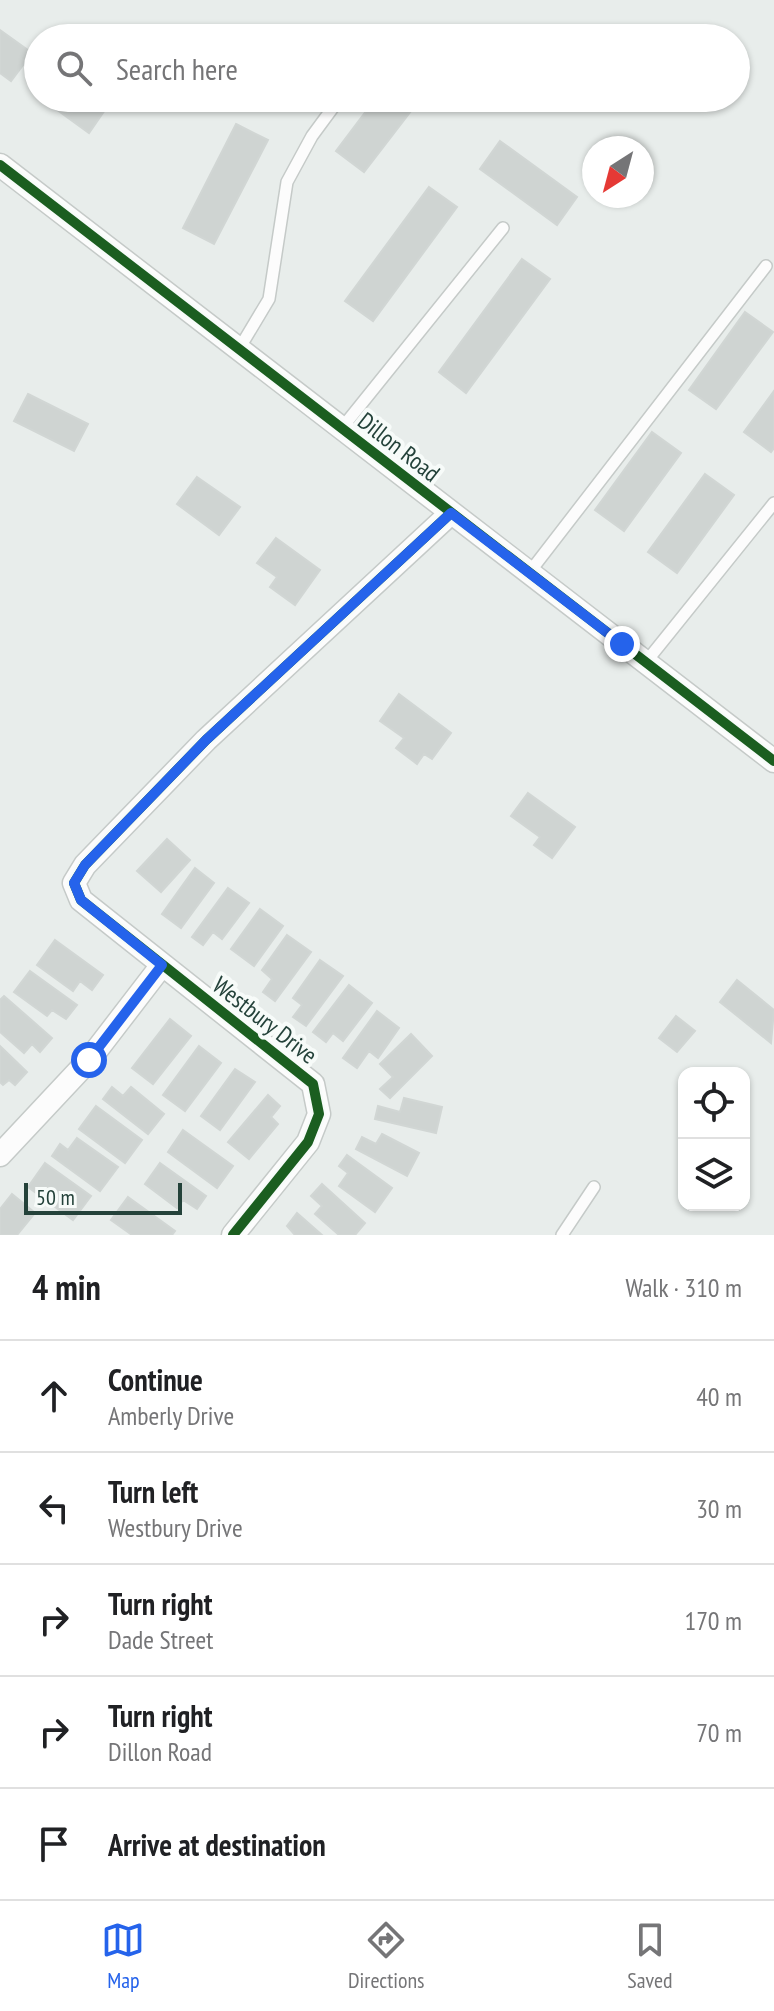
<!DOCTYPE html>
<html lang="en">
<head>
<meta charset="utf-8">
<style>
  :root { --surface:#fff; --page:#f6f6f6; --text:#202124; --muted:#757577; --line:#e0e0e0; --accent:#2563eb }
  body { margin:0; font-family:"PT Sans Narrow",sans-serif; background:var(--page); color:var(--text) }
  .controls { position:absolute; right:24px; bottom:24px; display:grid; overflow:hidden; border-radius:16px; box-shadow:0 2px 6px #0004 }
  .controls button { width:72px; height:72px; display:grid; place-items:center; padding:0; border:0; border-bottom:2px solid var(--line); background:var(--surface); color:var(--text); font:40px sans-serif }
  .compass { position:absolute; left:582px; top:136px; width:72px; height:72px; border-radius:50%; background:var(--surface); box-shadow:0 2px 6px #0004; rotate:216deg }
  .scale { position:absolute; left:24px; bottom:20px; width:158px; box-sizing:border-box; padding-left:8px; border:4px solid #24423a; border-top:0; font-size:22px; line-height:28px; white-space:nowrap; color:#24423a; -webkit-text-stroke:6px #f7fbf9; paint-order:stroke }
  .stop { position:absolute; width:24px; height:24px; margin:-18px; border:6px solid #2563eb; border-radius:50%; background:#fff }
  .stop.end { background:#2563eb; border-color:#fff; box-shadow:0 2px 8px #0008 }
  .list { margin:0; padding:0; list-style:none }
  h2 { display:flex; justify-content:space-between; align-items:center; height:104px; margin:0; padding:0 32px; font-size:34px }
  h2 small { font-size:26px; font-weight:400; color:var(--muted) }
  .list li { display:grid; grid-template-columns:52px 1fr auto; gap:24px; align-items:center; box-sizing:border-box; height:112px; padding:0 32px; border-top:2px solid var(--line) }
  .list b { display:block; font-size:30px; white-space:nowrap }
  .list p { margin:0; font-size:26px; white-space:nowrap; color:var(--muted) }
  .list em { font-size:26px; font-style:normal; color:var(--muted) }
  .icon { flex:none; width:44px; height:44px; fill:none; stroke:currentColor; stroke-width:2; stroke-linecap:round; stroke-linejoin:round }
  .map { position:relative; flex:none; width:774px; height:1235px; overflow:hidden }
  .search { position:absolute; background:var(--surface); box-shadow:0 2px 6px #0004; left:24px; right:24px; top:24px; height:88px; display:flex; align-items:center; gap:20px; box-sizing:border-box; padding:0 28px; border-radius:44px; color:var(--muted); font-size:30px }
  .sheet { height:664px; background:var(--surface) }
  nav { display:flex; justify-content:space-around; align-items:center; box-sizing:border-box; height:112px; border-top:2px solid var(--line); background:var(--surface); font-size:22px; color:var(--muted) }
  nav a { display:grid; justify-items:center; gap:4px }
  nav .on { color:var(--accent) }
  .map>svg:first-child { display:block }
  .building { fill:#cfd4d2; stroke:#d1d6d4; stroke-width:2 }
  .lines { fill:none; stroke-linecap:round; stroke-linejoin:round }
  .lane-casing { stroke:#c5cac8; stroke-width:14 }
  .street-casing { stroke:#c5cac8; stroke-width:25 }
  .lane { stroke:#fcfcfc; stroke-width:11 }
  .street { stroke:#fcfcfc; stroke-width:22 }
  .cycleway-casing { stroke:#f7fbf9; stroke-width:15 }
  .cycleway { stroke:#1b5e20; stroke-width:10 }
  .route { stroke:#2563eb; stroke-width:10 }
  .labels { text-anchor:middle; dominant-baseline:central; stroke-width:8; stroke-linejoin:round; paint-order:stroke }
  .street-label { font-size:24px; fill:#24423a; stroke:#f7fbf9 }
</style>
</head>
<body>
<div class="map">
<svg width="774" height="1235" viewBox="0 0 774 1235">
  <rect width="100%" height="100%" fill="#e8edeb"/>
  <path class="building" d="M0,30L32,53L11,81L0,73Z
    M95,98L107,107L89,133L42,99Z
    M376,98H421L364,172L336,151Z
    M236,124L268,140L214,244L183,228Z
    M500,141L577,197L557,225L480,169Z
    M429,187L457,207L373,321L345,301Z
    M522,259L550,279L466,393L439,372Z
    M745,312L773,332L716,409L689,390Z
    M774,391V448L771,452L744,432Z
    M28,394L88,424L74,451L14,421Z
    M652,432L681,453L624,531L595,510Z
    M705,474L734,495L677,573L648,552Z
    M197,477L240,507L219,535L177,504Z
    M276,538L320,570L295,605L270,587L277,577L257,563Z
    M399,694L451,733L432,759L424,754L417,764L396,748L404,738L380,721Z
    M528,793L575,827L552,858L534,845L540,837L511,816Z
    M167,839L190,860L161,892L137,871Z
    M195,868L214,883L181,928L162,914Z
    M228,888L249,903L222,939L213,932L203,945L192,937Z
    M260,909L283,926L254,966L231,949Z
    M287,935L311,952L275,1001L263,992L272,979L262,970Z
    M55,940L103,975L92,990L80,981L73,991L37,965Z
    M320,960L343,976L306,1026L293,1017L302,1005L293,998Z
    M30,971L77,1005L66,1019L52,1010L47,1016L14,992Z
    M737,980L774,1010L771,1043L720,1002Z
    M349,985L372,1003L343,1041L333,1033L326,1042L313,1032Z
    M4,996L52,1038L40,1052L32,1044L24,1053L0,1032V1000Z
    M377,1011L399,1028L378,1058L369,1051L357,1068L343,1058Z
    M676,1016L695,1031L677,1052L659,1038Z
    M170,1019L191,1036L153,1084L132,1068Z
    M411,1034L432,1056L390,1098L380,1089L393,1077L380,1064Z
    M0,1046L27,1072L15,1085L9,1080L3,1085L0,1082Z
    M199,1046L221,1063L185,1111L163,1095Z
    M235,1069L255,1082L220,1130L201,1116Z
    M112,1087L123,1096L131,1087L164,1114L148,1134L103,1099Z
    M268,1095L280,1106L271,1117L278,1124L249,1159L228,1142Z
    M404,1098L442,1107L436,1133L375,1119L378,1106L400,1112Z
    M96,1106L142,1140L125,1163L79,1129Z
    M183,1130L233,1166L217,1188L168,1152Z
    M382,1134L419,1153L407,1176L356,1149L362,1137L376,1144Z
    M77,1138L118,1167L100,1191L52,1156L60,1144L68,1150Z
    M347,1155L392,1188L375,1212L339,1186L348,1173L339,1166Z
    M45,1163L91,1196L73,1220L28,1187Z
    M160,1163L206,1196L197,1209L183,1200L177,1208L145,1184Z
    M322,1184L365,1223L355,1235H339L315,1214L322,1206L311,1196Z
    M12,1194L35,1213L17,1235H0V1209Z
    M128,1197L175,1231L172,1235H132L111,1220Z
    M297,1213L322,1235H295L287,1226Z"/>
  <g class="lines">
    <defs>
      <path id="lane" d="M239,349L269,299L287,182L312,136L340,98
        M342,428L503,228
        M529,573L766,266
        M646,662L774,503
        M562,1235L594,1187"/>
      <path id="street" d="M0,165L774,761
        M0,1155L89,1060L162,965
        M233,1235L308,1142L319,1114L313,1084L81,900L74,883L85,865L206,740L451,513"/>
    </defs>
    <use href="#lane" class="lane-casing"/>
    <use href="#street" class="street-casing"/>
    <use href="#lane" class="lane"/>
    <use href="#street" class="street"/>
    <defs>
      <path id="cycleway" d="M0,165L774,761
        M233,1235L308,1142L319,1114L313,1084L81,900L74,883L85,865L206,740L451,513"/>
    </defs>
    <use href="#cycleway" class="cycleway-casing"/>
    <use href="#cycleway" class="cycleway"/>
  </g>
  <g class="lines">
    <path class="route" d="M89,1060L162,965L81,900L74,883L85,865L206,740L451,513L622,644"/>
  </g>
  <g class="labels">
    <g class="street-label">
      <text transform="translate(399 447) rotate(38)">Dillon Road</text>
      <text transform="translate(265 1020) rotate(38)">Westbury Drive</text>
    </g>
  </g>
</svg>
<div class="controls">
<button><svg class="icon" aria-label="locate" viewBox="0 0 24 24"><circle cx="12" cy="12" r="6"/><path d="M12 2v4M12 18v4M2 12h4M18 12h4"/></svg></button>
<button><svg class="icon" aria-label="layers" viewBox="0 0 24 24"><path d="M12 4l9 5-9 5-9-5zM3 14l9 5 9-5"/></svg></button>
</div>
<svg class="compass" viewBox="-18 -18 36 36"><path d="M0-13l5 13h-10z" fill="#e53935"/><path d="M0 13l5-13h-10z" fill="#757577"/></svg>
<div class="scale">50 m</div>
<div class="stop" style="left:89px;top:1060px"></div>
<div class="stop end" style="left:622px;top:644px"></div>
<div class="search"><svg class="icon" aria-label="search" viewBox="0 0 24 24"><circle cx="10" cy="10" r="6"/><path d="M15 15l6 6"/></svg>Search here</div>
</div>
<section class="sheet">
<h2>4 min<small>Walk · 310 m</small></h2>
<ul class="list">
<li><svg class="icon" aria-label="ahead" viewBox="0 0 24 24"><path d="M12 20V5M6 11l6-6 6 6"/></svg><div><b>Continue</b><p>Amberly Drive</p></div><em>40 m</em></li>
<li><svg class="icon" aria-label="left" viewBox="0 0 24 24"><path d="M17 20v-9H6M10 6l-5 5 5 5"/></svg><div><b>Turn left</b><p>Westbury Drive</p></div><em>30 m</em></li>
<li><svg class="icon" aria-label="right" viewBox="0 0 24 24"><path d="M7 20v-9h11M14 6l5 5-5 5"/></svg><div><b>Turn right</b><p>Dade Street</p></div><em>170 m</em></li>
<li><svg class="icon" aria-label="right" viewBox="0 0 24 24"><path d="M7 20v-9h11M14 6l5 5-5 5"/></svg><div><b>Turn right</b><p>Dillon Road</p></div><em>70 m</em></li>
<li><svg class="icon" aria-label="arrive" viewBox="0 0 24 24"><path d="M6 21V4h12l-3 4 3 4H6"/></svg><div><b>Arrive at destination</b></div></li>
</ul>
</section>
<nav>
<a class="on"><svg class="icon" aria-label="map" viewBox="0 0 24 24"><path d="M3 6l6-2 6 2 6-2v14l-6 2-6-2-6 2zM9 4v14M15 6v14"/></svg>Map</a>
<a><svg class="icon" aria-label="directions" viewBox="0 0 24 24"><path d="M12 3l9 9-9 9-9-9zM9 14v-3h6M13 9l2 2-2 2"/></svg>Directions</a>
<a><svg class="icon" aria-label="saved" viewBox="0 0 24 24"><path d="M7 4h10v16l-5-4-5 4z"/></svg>Saved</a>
</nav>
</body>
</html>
